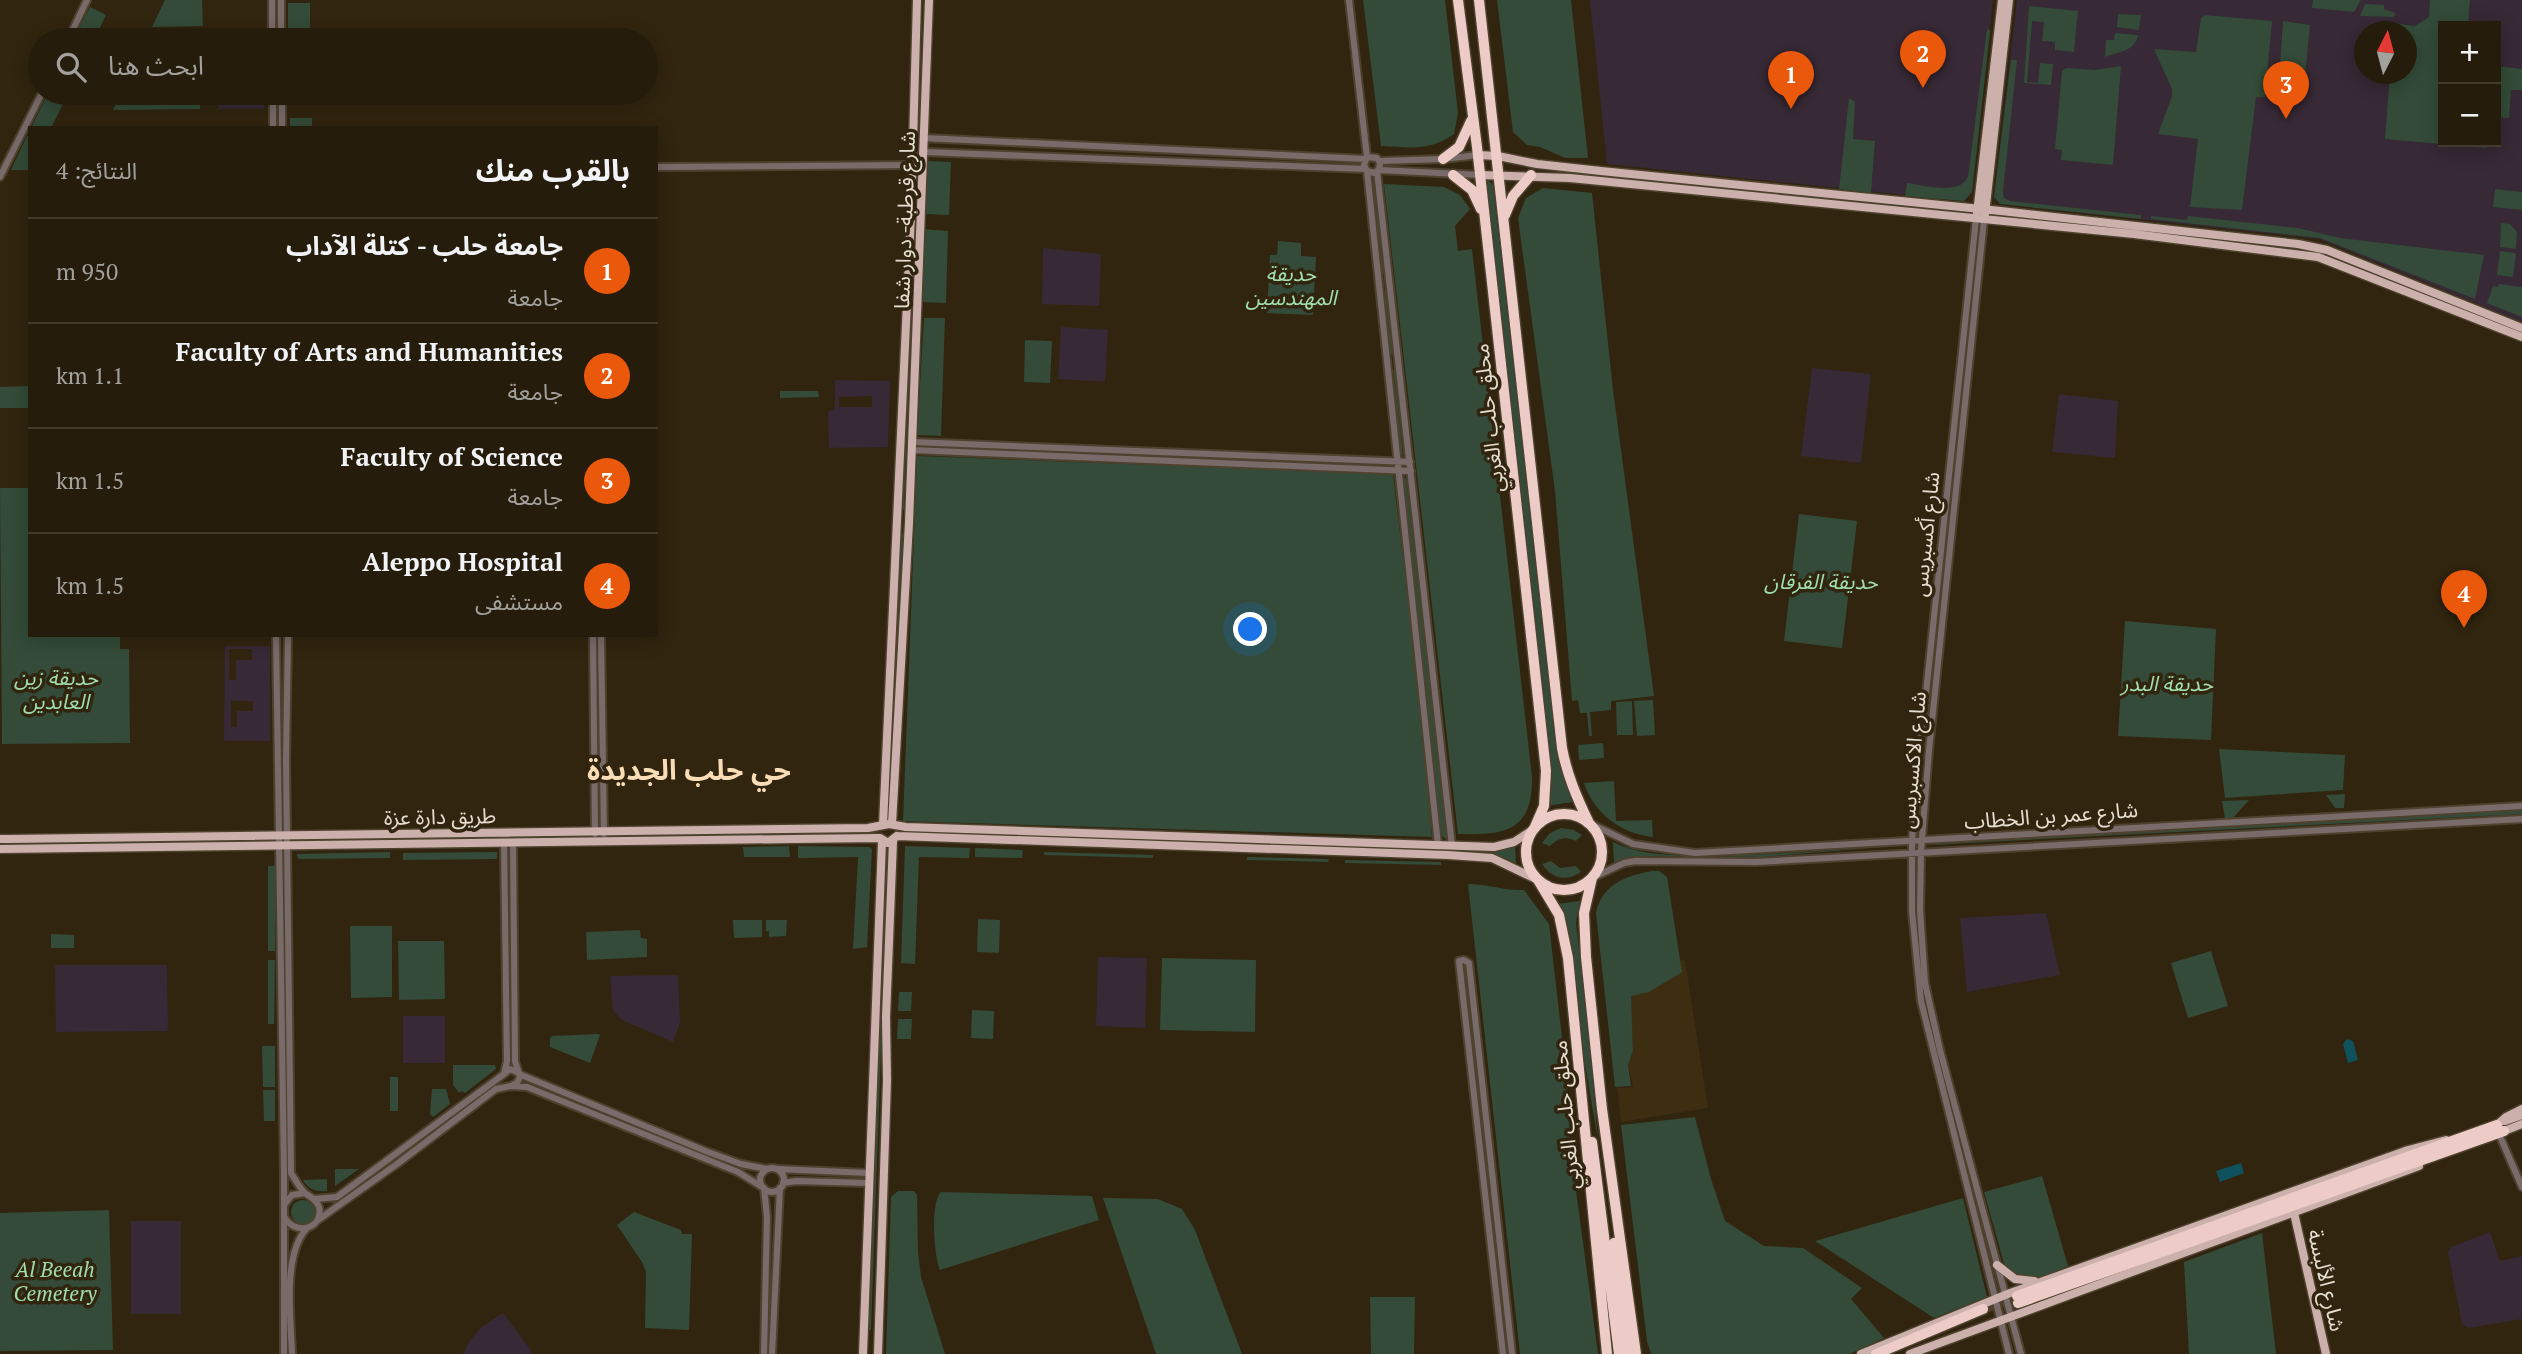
<!DOCTYPE html>
<html lang="ar">
<head>
<meta charset="utf-8">
<style>
  :root { --surface:#251c0b; --page:#2d2514; --text:#f1f3f6; --muted:#a3a19d; --line:#423a2c; --accent:#ea580c }
  body { margin:0; font-family:"PT Serif","Noto Sans Arabic",serif; background:var(--page); color:var(--text); direction:rtl }
  .controls { position:absolute; right:21px; top:21px; display:grid; overflow:hidden; border-radius:0px; box-shadow:0 4px 18px #0003 }
  .controls button { width:63px; height:63px; display:grid; place-items:center; padding:0; border:0; border-bottom:2px solid var(--line); background:var(--surface); color:var(--text); font:35px sans-serif }
  .compass { position:absolute; left:2354px; top:21px; width:63px; height:63px; border-radius:50%; background:var(--surface); box-shadow:0 4px 18px #0003; rotate:6deg }
  .you { position:absolute; left:1251px; top:630px; width:24px; height:24px; margin:-18px; border:5px solid #fff; border-radius:50%; background:#1a73e8; box-shadow:0 0 0 10px #1a73e833 }
  .badge { display:grid; place-items:center; width:46px; height:46px; border-radius:50%; background:var(--accent); color:#fff; font-size:23px; font-weight:700 }
  .pin { position:absolute; translate:-50% -58px; filter:drop-shadow(0 2px 4px #0008) }
  .pin::after { content:''; position:absolute; top:37px; width:24px; height:21px; background:inherit; clip-path:polygon(0 0,100% 0,50% 100%) }
  .list { margin:0; padding:0; list-style:none }
  h2 { display:flex; justify-content:space-between; align-items:center; height:91px; margin:0; padding:0 28px; font-size:30px }
  h2 small { font-size:23px; font-weight:400; color:var(--muted) }
  .list li { display:grid; grid-template-columns:46px 1fr auto; gap:21px; align-items:center; box-sizing:border-box; height:105px; padding:0 28px; border-top:2px solid var(--line) }
  .list b { display:block; font-size:26px; white-space:nowrap }
  .list p { margin:0; font-size:23px; white-space:nowrap; color:var(--muted) }
  .list em { font-size:23px; font-style:normal; color:var(--muted) }
  .icon { flex:none; width:38px; height:38px; fill:none; stroke:currentColor; stroke-width:2; stroke-linecap:round; stroke-linejoin:round }
  .map { position:relative; flex:none; width:2522px; height:1354px; overflow:hidden; direction:ltr }
  .search { position:absolute; background:var(--surface); box-shadow:0 4px 18px #0003; left:28px; top:28px; width:630px; height:77px; display:flex; align-items:center; gap:18px; box-sizing:border-box; padding:0 24px; border-radius:38px; color:var(--muted); font-size:26px }
  .panel { position:absolute; background:var(--surface); box-shadow:0 4px 18px #0003; left:28px; top:126px; width:630px; height:511px; border-radius:0px; direction:rtl }
  .map>svg:first-child { display:block }
  .built { fill:#3d2d11 }
  .education { fill:#372935; fill-rule:evenodd }
  .green { fill:#334b38 }
  .water { fill:#0f515d }
  .lines { fill:none; stroke-linecap:round; stroke-linejoin:round }
  .highway-tunnel { stroke:#4c412c; stroke-width:10; stroke-dasharray:10 5; stroke-linecap:butt }
  .minor-casing { stroke:#4e422e; stroke-width:10 }
  .major-casing { stroke:#4e422e; stroke-width:11 }
  .highway-casing { stroke:#4e422e; stroke-width:13 }
  .minor { stroke:#796b6a; stroke-width:6 }
  .major { stroke:#ccb0ac; stroke-width:8 }
  .highway { stroke:#edccc7; stroke-width:10 }
  .labels { text-anchor:middle; dominant-baseline:central; stroke-width:7; stroke-linejoin:round; paint-order:stroke }
  .street-label { font-size:21px; fill:#e5ddd0; stroke:#31250f }
  .park-label { font-size:21px; font-style:italic; fill:#a0dfad; stroke:#31250f }
  .district-label { font-size:28px; font-weight:bold; fill:#f9ddb6; stroke:#31250f }
</style>
</head>
<body>
<div class="map">
<svg width="2522" height="1354" viewBox="0 0 2522 1354">
  <rect width="100%" height="100%" fill="#31250f"/>
  <path class="built" d="M1685,960L1708,1108L1621,1122L1617,1088L1633,1087L1628,1065L1633,1051L1632,1029L1606,968Z"/>
  <path class="education" d="M1590,0H1993L1972,192L1964,201L1607,164Z
    M2017,0H2522V322L2319,239L2000,204L1994,197ZM2443,26H2496V142H2443ZM2364,32H2406V74H2364Z
    M218,93H250V96H232V104H261V93H264V109H218Z
    M1043,248L1101,254L1099,306L1042,304Z
    M1061,327L1108,330L1105,382L1058,379Z
    M1812,368L1871,374L1861,463L1801,456Z
    M835,380L890,381L888,447L829,448L828,411L835,410ZM872,396V407H839V397Z
    M2059,394L2118,401L2115,458L2052,452Z
    M225,646H270V741H224ZM229,649H252V660H236V680H229ZM231,701H253V711H237V727H231Z
    M2046,913L2060,975L1967,992L1960,918Z
    M1098,957L1147,958L1145,1028L1096,1026Z
    M55,965H167L168,1031L56,1032Z
    M678,975L680,1023L673,1042L622,1020L613,1011L610,976Z
    M403,1016H445V1063H403Z
    M131,1221H181V1314H131Z
    M2490,1232L2500,1261L2522,1256V1319L2469,1328L2462,1324L2448,1252L2451,1247Z
    M503,1313L531,1350V1354H463L470,1340L482,1327Z"/>
  <path class="green" d="M165,0H202L203,26L152,27Z
    M1363,0H1445L1458,113L1454,134C1429,152 1410,147 1381,146Z
    M1497,0H1571L1588,158H1565L1540,147L1527,145L1513,132Z
    M2313,0H2361L2354,12L2312,8Z
    M2430,0H2470L2468,26H2443V142H2486V148L2385,139L2390,74H2406V32L2394,31V23L2415,26L2429,17Z
    M288,3H310V40H288Z
    M2365,4L2384,5V9L2395,13L2394,17L2360,16Z
    M2029,6L2078,11L2074,52L2055,50V42L2042,41L2044,22L2032,21L2027,82L2038,83L2040,63L2053,64L2051,85L2024,83Z
    M90,7L106,15L94,40H73Z
    M919,12L922,15L904,509L902,512L899,510Z
    M2118,14L2141,15L2139,30L2117,27Z
    M2205,15L2272,21L2265,97H2256L2242,210L2190,207L2198,139L2158,134L2172,96V89L2154,49L2196,52L2201,18Z
    M2283,21L2310,25L2305,76L2286,73L2280,66Z
    M1987,29L1990,30V32L1972,192L1964,201L1905,196L1907,183C1924,185 1958,196 1968,177Z
    M2115,33L2138,35C2136,51 2118,52 2105,57L2106,40H2114Z
    M2011,60H2017L2003,192L2004,198L2010,201L2141,215V219L2000,204L1994,197Z
    M2121,66L2113,165L2061,160L2062,150L2055,149L2062,71L2066,68L2095,70Z
    M2496,66L2522,69V90H2511L2509,118L2496,117Z
    M48,93H55L66,98L51,128H31Z
    M121,93H200V109L113,110Z
    M1849,98L1855,102L1853,139L1875,141L1871,193L1839,189Z
    M290,118H312V128H290Z
    M27,136L30,137V170H11Z
    M927,161L951,162L949,215L925,214Z
    M1371,176H1375L1385,273L1382,274Z
    M1488,180L1493,185L1560,767L1572,802L1547,806L1551,791L1546,718L1485,185Z
    M1384,184L1444,187L1460,195L1470,209L1455,226L1458,251L1472,249L1532,777C1533,832 1504,835 1458,834Z
    M1543,188L1592,193L1613,390L1654,696L1611,701V710L1590,712L1592,736H1589L1587,713H1580L1578,700L1572,701L1555,491L1518,218L1526,198Z
    M2495,189L2522,192V210L2493,207Z
    M2151,216L2187,220L2188,216L2298,228L2340,238L2484,255L2475,299L2320,238L2151,219Z
    M2501,223L2510,224L2517,232L2516,249L2500,247Z
    M923,229L948,231L946,303L921,302Z
    M1278,241L1301,243V256L1316,257L1313,315L1267,313L1270,255H1277Z
    M2500,251L2516,253L2513,277L2497,275Z
    M2499,284L2522,287V317L2487,303L2493,286L2498,287Z
    M1384,291H1387L1393,353L1390,354Z
    M924,318H945L941,436L917,435Z
    M1025,340L1052,341L1050,383L1024,382Z
    M1393,369L1395,372L1403,456L1401,454Z
    M30,386V408H0V387Z
    M780,391H818L819,397L780,398Z
    M917,456L1393,474L1421,710L1432,837L903,821Z
    M1406,477L1447,835L1446,839L1441,835L1403,480Z
    M0,488H30V635H120V649H129L130,743L2,744Z
    M1799,514L1857,521L1842,648L1784,641Z
    M900,532L903,534L891,818L887,817Z
    M2125,621L2216,629L2211,740L2118,736Z
    M1653,700L1655,735L1637,736L1634,701Z
    M1632,701L1633,735H1617L1616,702Z
    M1603,743L1604,758L1579,760L1578,745Z
    M2219,749L2345,755L2343,790L2225,798Z
    M1614,781L1616,821L1652,820L1653,837C1622,834 1594,814 1584,783Z
    M2345,794L2344,808H2335L2326,795Z
    M2249,800L2233,818L2225,819L2222,801Z
    M2522,810V814L1929,845L1982,840Z
    M1561,828L1574,830L1582,835L1576,841C1566,836 1558,838 1550,846L1542,843L1550,833Z
    M1613,842C1646,858 1682,855 1719,855C1778,855 1837,850 1896,846L1761,857L1646,856L1633,857L1614,863Z
    M1515,844L1516,865L1458,853Z
    M789,846L790,857H744L743,847Z
    M798,846L869,847L872,849L867,947L853,949L858,857L798,858Z
    M905,846L970,848L969,858L919,857L915,964L901,963Z
    M975,848L1023,850L1022,858L975,857Z
    M390,852V858L298,859L297,854Z
    M497,852V859L403,860V853Z
    M1044,852L1153,855V858L1044,855Z
    M886,854L888,855L882,1012H879L884,855Z
    M1247,857L1329,859L1328,862L1247,860Z
    M1345,860L1441,862V865L1345,863Z
    M1551,861L1560,868L1576,866L1581,872C1566,882 1552,879 1542,864Z
    M268,866H275V951H268Z
    M1652,871H1659L1667,877L1682,972L1649,992L1631,996L1633,1051L1628,1065L1631,1086L1615,1087L1596,913C1602,884 1626,876 1652,871Z
    M1468,884C1488,884 1505,891 1524,890L1549,924L1572,1124L1575,1183L1598,1354H1520Z
    M1580,901L1576,922L1590,1049L1598,1141L1583,1052L1570,937L1557,904Z
    M978,919L1000,920L999,953L977,952Z
    M733,920H762V937L734,938Z
    M766,920H787L786,936L769,937V931H766Z
    M350,926H392V997L351,998Z
    M640,930L641,938L647,939V957L587,960L586,932Z
    M51,934L74,935V948H51Z
    M398,941H444L445,999L399,1000Z
    M2211,951L2228,1006L2188,1018L2171,963Z
    M1162,958L1256,960L1255,1032L1160,1030Z
    M268,960H275L274,1024H268Z
    M899,992H912L911,1011H898Z
    M972,1010L994,1011L993,1039L971,1038Z
    M898,1019H912L911,1039H897Z
    M878,1023H882L871,1330H867Z
    M598,1034L600,1035L590,1063L550,1047V1038L552,1036Z
    M262,1046H275V1087H263Z
    M453,1065H495L496,1069L465,1093L462,1091L459,1093L453,1085Z
    M390,1077H398V1111H390Z
    M432,1089H446L450,1104L433,1117L430,1114Z
    M263,1090H275V1121H264Z
    M1695,1117L1711,1179L1725,1221L1764,1246L1803,1248L1862,1288L1851,1299L1884,1338L1850,1354H1651L1647,1341L1621,1125Z
    M335,1169H359L335,1186Z
    M2042,1176L2068,1266C2040,1277 2032,1286 2005,1267L1984,1192Z
    M327,1179V1191C315,1192 308,1189 303,1180Z
    M898,1191H914L917,1195L918,1252L921,1277L945,1354H886L891,1197Z
    M941,1192L1092,1196L1099,1220L940,1270C934,1257 930,1201 941,1192Z
    M1103,1198L1158,1199L1182,1209L1195,1230L1242,1354H1156Z
    M1963,1198L1987,1297L1934,1318L1815,1241Z
    M291 1212a12 12 0 1 1 24 0a12 12 0 1 1-24 0Z
    M109,1210L113,1350L0,1351V1213Z
    M634,1212L681,1230L682,1234H692L689,1330L645,1328L646,1272L642,1262L617,1225Z
    M2262,1233L2276,1354H2189L2184,1262Z
    M1370,1297H1415L1414,1354H1371Z"/>
  <path class="water" d="M2347,1039L2353,1041L2358,1060L2348,1063L2343,1044Z
    M2241,1163L2244,1173L2220,1182L2216,1171Z"/>
  <g class="lines">
    <path class="highway-tunnel" d="M1983,1309L2017,1296"/>
    <defs>
      <path id="minor" d="M272,0V40
        M281,0V40
        M1349,0L1367,157
        M68,40L87,0
        M273,93V128
        M282,93V128
        M924,138L1366,159
        M924,152L1365,169
        M1380,161L1443,159L1478,155
        M656,167L912,165
        M1379,170L1480,175
        M1367,171L1374,173L1379,170L1380,163L1377,158L1367,157L1364,165L1367,171L1438,845
        M1377,171L1452,846
        M0,177L42,93
        M1976,219L1920,750L1912,841V911L1921,1001L2009,1354
        M1984,220L1929,750L1921,851L1920,910L1925,983L1940,1050L2021,1354
        M912,442L1410,462
        M912,450L1411,471
        M276,635L284,1173V1354
        M593,635L595,834
        M601,635L604,834
        M1589,823L1633,844L1695,853L2522,806
        M513,842L515,1061L520,1077L517,1083L513,1085
        M1592,878L1624,863L1635,861L1756,862L2522,819
        M504,1074L510,1069L517,1072
        M519,1074L708,1152L741,1164L767,1169
        M2499,1134L2522,1187
        M760 1180a12 12 0 1 1 24 0a12 12 0 1 1-24 0Z
        M778,1169L868,1173
        M783,1183L796,1181L868,1183
        M315,1199L337,1197L504,1074L507,1061L504,842
        M284,1205L292,1195L305,1193
        M284,1216C294,1237 324,1229 319,1207C316,1198 309,1197 304,1192C299,1187 295,1179 291,1173L286,760L288,635
        M318,1220L397,1164L496,1089L511,1086L527,1087L738,1172L762,1187
        M292,1354C291,1318 282,1255 307,1228
        M764,1354L767,1217L764,1188
        M772,1354L780,1188
        M1503,1354L1459,961L1464,960L1469,963L1512,1354"/>
      <path id="major" d="M1478,155L1498,156L1537,164L1601,171L2001,211L2298,244L2327,250L2522,328
        M1480,175L1570,178L2134,234L2318,257L2522,337
        M1977,213L2002,0
        M1985,214L2009,0
        M892,824L909,523L929,0
        M883,825L911,215L917,0
        M897,836L1448,855L1492,858L1538,880
        M0,839C289,836 578,834 868,828L889,824L906,827L1494,847L1514,842L1534,829
        M0,849L793,839L880,838L888,843L897,836
        M2505,1121L2522,1115
        M2497,1125L2506,1117L2522,1109
        M2504,1131L2522,1124
        M2294,1213L2326,1354
        M1997,1265L2015,1279L2034,1281
        M863,1354L882,841
        M878,1354L887,1080L886,1017L893,841
        M1861,1354L2010,1293L2408,1150L2446,1140
        M1910,1354L2419,1166"/>
      <path id="highway" d="M1458,0L1477,147L1546,771L1544,806L1534,829
        M1479,0L1562,748C1567,775 1577,798 1589,823
        M1443,159L1459,147L1471,121
        M1453,175L1472,190L1481,209
        M1505,215L1513,196L1531,175
        M1526 852a38 38 0 1 1 76 0a38 38 0 1 1-76 0Z
        M1592,878L1584,913L1586,957L1602,1109L1636,1354
        M1538,880L1559,915L1568,958L1607,1354
        M1592,1142L1619,1354
        M1614,1243L1626,1354
        M2017,1296L2497,1125
        M2018,1303L2504,1131
        M1876,1354L1983,1309"/>
    </defs>
    <use href="#minor" class="minor-casing"/>
    <use href="#major" class="major-casing"/>
    <use href="#highway" class="highway-casing"/>
    <use href="#minor" class="minor"/>
    <use href="#major" class="major"/>
    <use href="#highway" class="highway"/>
  </g>
  <g class="labels">
    <g class="street-label">
      <text transform="translate(904 220) rotate(-88)">شارع قرطبة- دوار شفا</text>
      <text transform="translate(1488 418) rotate(-96)">محلق حلب الغربي</text>
      <text transform="translate(1925 534) rotate(-84)">شارع أكسبريس</text>
      <text transform="translate(1912 760) rotate(-85)">شارع الاكسبريس</text>
      <text transform="translate(2051 815) rotate(-4)">شارع عمر بن الخطاب</text>
      <text transform="translate(440 816) rotate(-1)">طريق دارة عزة</text>
      <text transform="translate(1565 1115) rotate(-95)">محلق حلب الغربي</text>
      <text transform="translate(2327 1280) rotate(77)">شارع الألبسة</text>
    </g>
    <g class="park-label">
      <text x="1291" y="273">حديقة<tspan x="1291" dy="24">المهندسين</tspan></text>
      <text x="1821" y="581">حديقة الفرقان</text>
      <text x="56" y="677">حديقة زين<tspan x="56" dy="24">العابدين</tspan></text>
      <text x="2167" y="683">حديقة البدر</text>
      <text x="55" y="1269">Al Beeah<tspan x="55" dy="24">Cemetery</tspan></text>
    </g>
    <g class="district-label">
      <text x="689" y="769">حي حلب الجديدة</text>
    </g>
  </g>
</svg>
<div class="controls">
<button>+</button>
<button>−</button>
</div>
<svg class="compass" viewBox="-18 -18 36 36"><path d="M0-13l5 13h-10z" fill="#e53935"/><path d="M0 13l5-13h-10z" fill="#a3a19d"/></svg>
<div class="you"></div>
<div class="pin badge" style="left:1791px;top:109px">1</div>
<div class="pin badge" style="left:1923px;top:88px">2</div>
<div class="pin badge" style="left:2286px;top:119px">3</div>
<div class="pin badge" style="left:2464px;top:628px">4</div>
<div class="search"><svg class="icon" aria-label="search" viewBox="0 0 24 24"><circle cx="10" cy="10" r="6"/><path d="M15 15l6 6"/></svg>ابحث هنا</div>
<section class="panel">
<h2>بالقرب منك<small>النتائج: 4</small></h2>
<ul class="list">
<li><span class="badge">1</span><div><b>جامعة حلب - كتلة الآداب</b><p>جامعة</p></div><em>950 m</em></li>
<li><span class="badge">2</span><div><b>Faculty of Arts and Humanities</b><p>جامعة</p></div><em>1.1 km</em></li>
<li><span class="badge">3</span><div><b>Faculty of Science</b><p>جامعة</p></div><em>1.5 km</em></li>
<li><span class="badge">4</span><div><b>Aleppo Hospital</b><p>مستشفى</p></div><em>1.5 km</em></li>
</ul>
</section>
</div>
</body>
</html>
